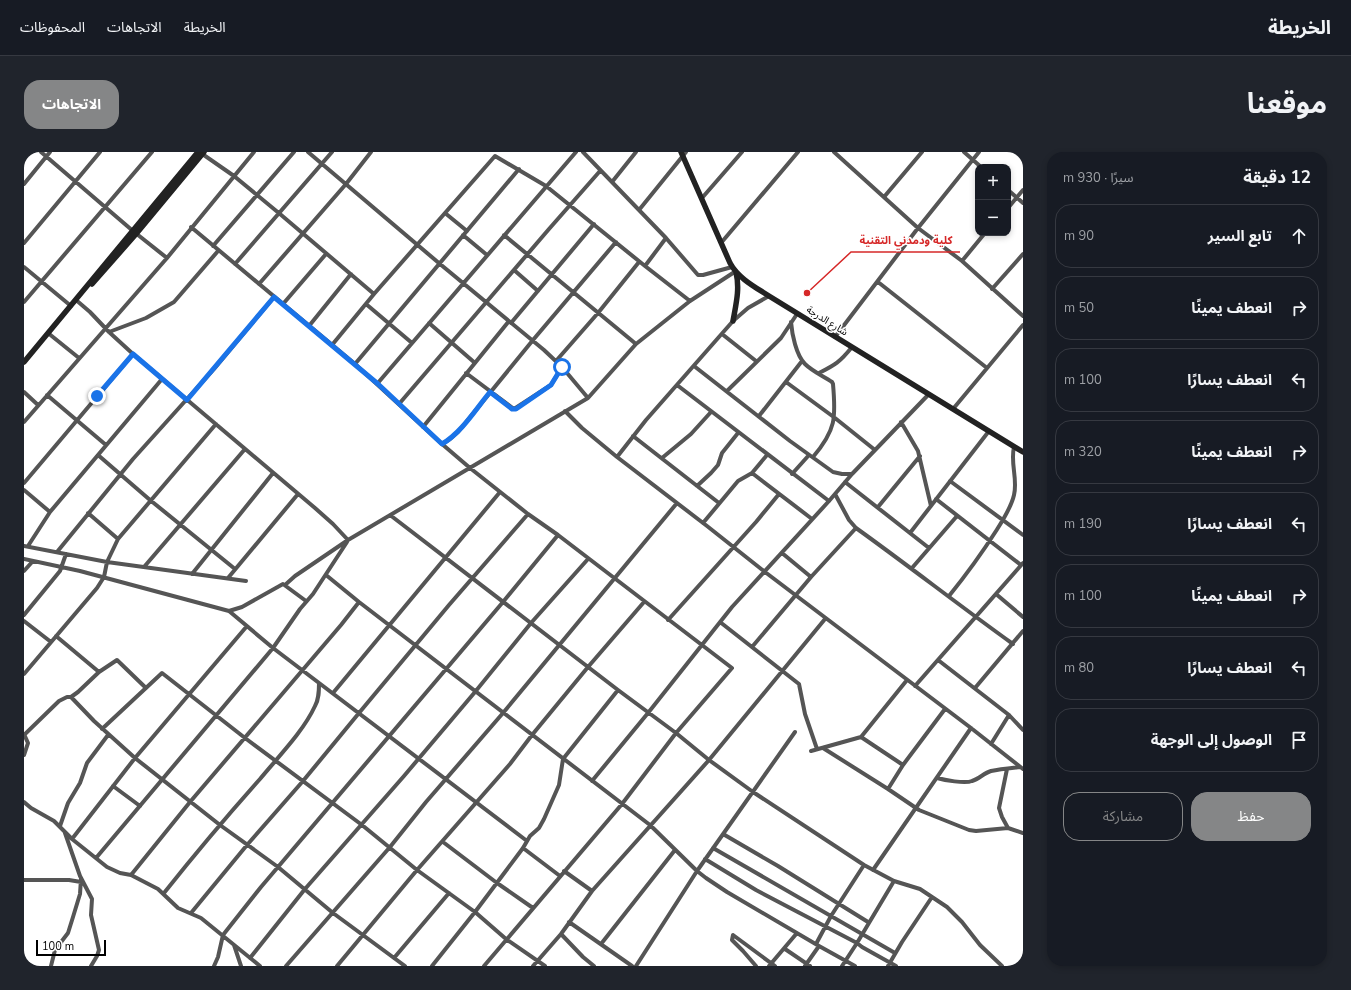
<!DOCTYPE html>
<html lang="ar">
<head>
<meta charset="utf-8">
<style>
  :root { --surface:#171b24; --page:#20242c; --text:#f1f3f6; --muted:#9ea1a6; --line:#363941; --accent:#858687 }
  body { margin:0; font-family:"Nunito Sans","Noto Sans Arabic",sans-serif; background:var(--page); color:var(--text); direction:rtl }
  .controls { position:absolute; right:12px; top:12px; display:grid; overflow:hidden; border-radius:8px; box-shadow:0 2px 6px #0003 }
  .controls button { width:36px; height:36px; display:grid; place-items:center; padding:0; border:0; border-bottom:1px solid var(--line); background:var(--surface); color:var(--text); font:20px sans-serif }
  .scale { position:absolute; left:12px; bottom:10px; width:70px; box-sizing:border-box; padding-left:4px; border:2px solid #000; border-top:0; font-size:11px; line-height:14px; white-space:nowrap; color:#000; -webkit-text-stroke:3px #fff; paint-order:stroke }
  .stop { position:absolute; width:12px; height:12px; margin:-9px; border:3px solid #1a73e8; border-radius:50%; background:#fff }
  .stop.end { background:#1a73e8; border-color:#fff; box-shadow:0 1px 4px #0008 }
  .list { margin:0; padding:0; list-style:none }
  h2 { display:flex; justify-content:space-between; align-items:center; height:52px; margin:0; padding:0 16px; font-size:17px }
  h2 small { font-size:13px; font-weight:400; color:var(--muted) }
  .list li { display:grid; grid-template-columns:26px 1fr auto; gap:12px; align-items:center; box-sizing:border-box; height:64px; margin:0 8px 8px; padding:0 8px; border:1px solid var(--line); border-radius:16px }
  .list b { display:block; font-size:15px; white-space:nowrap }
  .list em { font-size:13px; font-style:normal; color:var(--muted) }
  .actions { display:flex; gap:8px; padding:12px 16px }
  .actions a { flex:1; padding:9px 0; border:1px solid var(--accent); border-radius:16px; text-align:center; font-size:14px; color:var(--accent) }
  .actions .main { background:var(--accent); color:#fff }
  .icon { flex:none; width:22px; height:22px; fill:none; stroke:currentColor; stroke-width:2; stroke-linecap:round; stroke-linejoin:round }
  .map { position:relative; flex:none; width:999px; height:814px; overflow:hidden; direction:ltr; border-radius:16px }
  header { display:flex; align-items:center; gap:24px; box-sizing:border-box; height:56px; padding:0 20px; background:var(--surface); border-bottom:1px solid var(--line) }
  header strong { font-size:19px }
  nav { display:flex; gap:22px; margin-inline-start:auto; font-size:14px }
  .intro { display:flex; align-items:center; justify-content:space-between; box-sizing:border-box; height:96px; padding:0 24px }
  h1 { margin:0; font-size:28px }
  .button { padding:10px 18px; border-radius:16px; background:var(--accent); color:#fff; font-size:14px; font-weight:700 }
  main { display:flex; gap:24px; padding:0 24px }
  aside { flex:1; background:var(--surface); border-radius:16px; box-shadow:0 2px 6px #0003 }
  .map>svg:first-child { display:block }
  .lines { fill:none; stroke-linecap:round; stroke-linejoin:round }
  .street { stroke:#555; stroke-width:4 }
  .secondary { stroke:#222; stroke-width:5.5 }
  .route { stroke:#1a73e8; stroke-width:5 }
  .labels { text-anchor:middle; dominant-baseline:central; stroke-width:3; stroke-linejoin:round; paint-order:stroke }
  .street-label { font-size:10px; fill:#000; stroke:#fff }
  .leader { fill:none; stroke:#d62828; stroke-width:1.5 }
  .callout-dot { fill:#d62828; stroke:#fff; stroke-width:1.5 }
  .callout-label { font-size:11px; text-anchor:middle; font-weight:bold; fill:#d62828; stroke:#fff; stroke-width:3; stroke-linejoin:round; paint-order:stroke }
</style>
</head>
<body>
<header>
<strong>الخريطة</strong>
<nav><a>الخريطة</a><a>الاتجاهات</a><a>المحفوظات</a></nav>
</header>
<div class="intro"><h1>موقعنا</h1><a class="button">الاتجاهات</a></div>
<main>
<aside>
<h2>12 دقيقة<small>سيرًا · 930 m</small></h2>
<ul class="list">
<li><svg class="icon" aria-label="ahead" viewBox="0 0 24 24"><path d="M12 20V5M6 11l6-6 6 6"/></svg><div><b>تابع السير</b></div><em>90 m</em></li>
<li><svg class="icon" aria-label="right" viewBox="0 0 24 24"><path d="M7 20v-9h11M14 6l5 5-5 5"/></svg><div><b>انعطف يمينًا</b></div><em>50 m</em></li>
<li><svg class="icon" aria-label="left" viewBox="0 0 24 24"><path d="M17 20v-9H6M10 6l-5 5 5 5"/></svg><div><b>انعطف يسارًا</b></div><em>100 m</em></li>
<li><svg class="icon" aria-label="right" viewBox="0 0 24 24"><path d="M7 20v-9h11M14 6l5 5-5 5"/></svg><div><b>انعطف يمينًا</b></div><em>320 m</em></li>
<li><svg class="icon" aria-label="left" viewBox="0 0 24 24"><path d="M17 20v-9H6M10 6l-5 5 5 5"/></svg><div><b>انعطف يسارًا</b></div><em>190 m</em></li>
<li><svg class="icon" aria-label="right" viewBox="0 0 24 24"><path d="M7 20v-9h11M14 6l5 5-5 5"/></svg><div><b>انعطف يمينًا</b></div><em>100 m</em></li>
<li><svg class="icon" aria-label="left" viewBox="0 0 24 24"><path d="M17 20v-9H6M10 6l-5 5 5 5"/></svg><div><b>انعطف يسارًا</b></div><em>80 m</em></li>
<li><svg class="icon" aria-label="arrive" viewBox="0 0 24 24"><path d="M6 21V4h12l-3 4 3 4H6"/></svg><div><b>الوصول إلى الوجهة</b></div></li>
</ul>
<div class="actions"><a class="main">حفظ</a><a>مشاركة</a></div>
</aside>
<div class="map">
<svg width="999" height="814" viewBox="0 0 999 814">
  <rect width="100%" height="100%" fill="#fff"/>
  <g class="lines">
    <path class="street" d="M17,0L109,79L143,106
      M284,0L416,112L520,198L538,215L564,246
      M559,0L642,86L674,123H679L708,115
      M810,0L894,76L938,109L999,164
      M940,0L957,15
      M177,1L210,24L256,62L350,142
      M588,30L612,0
      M0,32L26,0
      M984,38L999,51
      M860,45L898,0
      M678,46L718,0
      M984,56L999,38
      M615,58L662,0
      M421,61L443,79
      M167,75L331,212L418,292L446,316L504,362L534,383L708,516L652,581L598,652L460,814
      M439,83L463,103
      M480,83L612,192
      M0,91L76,0
      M697,91L774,0
      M189,94L270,0
      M938,109L961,81
      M211,112L308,0
      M621,114L642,86
      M0,115L47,154
      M490,118L514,139
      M854,130L963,216
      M235,132L322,32L347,0
      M968,137L999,102
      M52,148L66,160L85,180L109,202L291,356L309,372L324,388
      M0,150L128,0
      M259,152L302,102
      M342,152L388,191
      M767,170C768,182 772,203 781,212C788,219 799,224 808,230L809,232C812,266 812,278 789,305
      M405,171L451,211
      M487,171L570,72
      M285,174L327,122
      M85,180L122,166L150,150L194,99
      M24,181L55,206
      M698,182L732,209
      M811,185L894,76L955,0
      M308,193L350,142L471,4L522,34L621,114L666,149
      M532,209L574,161L615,110
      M331,212L495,17
      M670,214L766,289L809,320L818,322H828
      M442,221L490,257L527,233L538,215
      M795,221C811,213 816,210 828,195
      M762,230L811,266L851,298
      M353,232L552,0
      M653,233L805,349
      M703,239L757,186L773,162
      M0,240L14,253
      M23,243L82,293
      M375,252L525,77L576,19
      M929,257L999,173
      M541,259L558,276L593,305L683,374L741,420L947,576L999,617
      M735,264L778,209
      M0,270L143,106L230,0
      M877,270L894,299L907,354
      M399,275L485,169
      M609,284L695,351
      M418,292L426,287L434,280L509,188L592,90
      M74,303L126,348L211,417
      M593,305L622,268L709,169L724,156L745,144
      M638,306L667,282L687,260
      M728,321L788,367
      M768,322L785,303
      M926,329L999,383
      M821,330L905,396
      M0,331L109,202
      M673,334L687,321L694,313L698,301L714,281
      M0,338L26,360
      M811,342L825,368L832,376C885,414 936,454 989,492
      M912,347L997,413
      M854,355L896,304
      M64,361L94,387
      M366,363L594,538L652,581L685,608L729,640L840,713L870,729L896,737L923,755L938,770L956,793L978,814
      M679,371L714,329L728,321L743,303
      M886,381L965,279
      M0,394L83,410L222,429
      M4,394L26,360L138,227
      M33,400L109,307L190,217L250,145
      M758,401L787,425
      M0,407L56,419L205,459L249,496L503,689
      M120,415L221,297
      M888,416L933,364
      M0,419L9,409
      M168,422L249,321
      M302,423L335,450L626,673L673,719L682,726L703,740L795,794L781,814
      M204,426L274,342
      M261,433L271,424L324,388L564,246L612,192L666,149L712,119
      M972,442L999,465
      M925,444C942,423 958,401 972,379C979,368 987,356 990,343C994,327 986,311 990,295
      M205,459L218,455L259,432L282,449
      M0,463L36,419L42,402
      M644,468L732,370L755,342
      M0,469L27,490
      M696,470L775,532L781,562L793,597
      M32,484L75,520
      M728,495L787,425L832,376
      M914,508L985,563L999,578
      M0,522L73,436L80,425L83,410L94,387L192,272
      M891,534L999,411
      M951,536L999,479
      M309,541L476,340
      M47,545L70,569L111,606L196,673L254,715L309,761L381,814
      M78,577L138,521L221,586L338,673L393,718L451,760L482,787L521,814
      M0,583L35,549L43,545H47L54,540L75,520L93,508L122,536
      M837,585L879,613
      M967,592L985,563
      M799,596L864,637L895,658L945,678L952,679L984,676L999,681
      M787,599L837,585L883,528
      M0,603L4,591L0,582
      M983,617L975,656L978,665L984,676
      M913,626C920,628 941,632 948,629C955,627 960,621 967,619C976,617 987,616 996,615
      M568,629L624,561L708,455L805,349L828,322L905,242
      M89,634L116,654
      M864,637L879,613L921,557
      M0,650L7,656L30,669L48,687L83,715L96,721L107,723L134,737L154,756L177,766L236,814
      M36,674L44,651L56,631L63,611L84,583
      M41,681L56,724L68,747L67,763L75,798L73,804L67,814
      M699,682L754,714L844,770
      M48,687L111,606L223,474
      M419,690L473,731L509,756
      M499,696L536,724
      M689,696L871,801
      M72,706L249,496L276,457L289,442L323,390
      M681,707L732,738L833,791L838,795L872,814
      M849,718L947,576
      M540,719L568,739
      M107,723L166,650L317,473L335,450
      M0,728H45L57,730
      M140,741C171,702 203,664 236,627C254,605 279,580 291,554C295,547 295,539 295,531
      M167,761L223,693L279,629L335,561L425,453L504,362
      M545,770L608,814
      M537,782L559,805L570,814
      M577,792L651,698
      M792,792L807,764L840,713
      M210,793L217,814
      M795,794L831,814
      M761,797L786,814
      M226,806L281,737L380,624L451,540L507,471L564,407
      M370,806L425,741
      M27,814L31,798L44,781L49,765L56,742L57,727
      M190,814L194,805L199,783L237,735L479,450L534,383
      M262,814L366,695L402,650L479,561L653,351
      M313,814L393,718L486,612L508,583L564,515L620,450
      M408,814L451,760L499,696L506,684L515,676L520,667L535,633L539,607L594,538
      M509,814L537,782L568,739L685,608L801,467
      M612,814L673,719L771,580
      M732,814L719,799L708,788L709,783L751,814
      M745,814L773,781
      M818,814L833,791L870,729
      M864,814L878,790L908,745"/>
    <path class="secondary" d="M657,0L706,111C714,126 731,135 745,144L999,300
      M68,132L112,82L180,0
      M709,169C712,152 716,137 712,120
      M0,210L174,0"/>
  </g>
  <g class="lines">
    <path class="route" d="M73,244L109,202L163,248L250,145L354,232L418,292C438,280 451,258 466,240L488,257H492L527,233L538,215"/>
  </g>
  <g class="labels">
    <g class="street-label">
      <text transform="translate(803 169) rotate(32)">شارع الدرجة</text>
    </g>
  </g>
  <path class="leader" d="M783 141L827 100H936"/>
  <circle class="callout-dot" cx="783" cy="141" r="4"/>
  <g class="callout-label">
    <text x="882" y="92">كلية ودمدني التقنية</text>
  </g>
</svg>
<div class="controls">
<button>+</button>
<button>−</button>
</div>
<div class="scale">100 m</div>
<div class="stop" style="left:538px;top:215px"></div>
<div class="stop end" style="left:73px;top:244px"></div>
</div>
</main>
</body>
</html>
